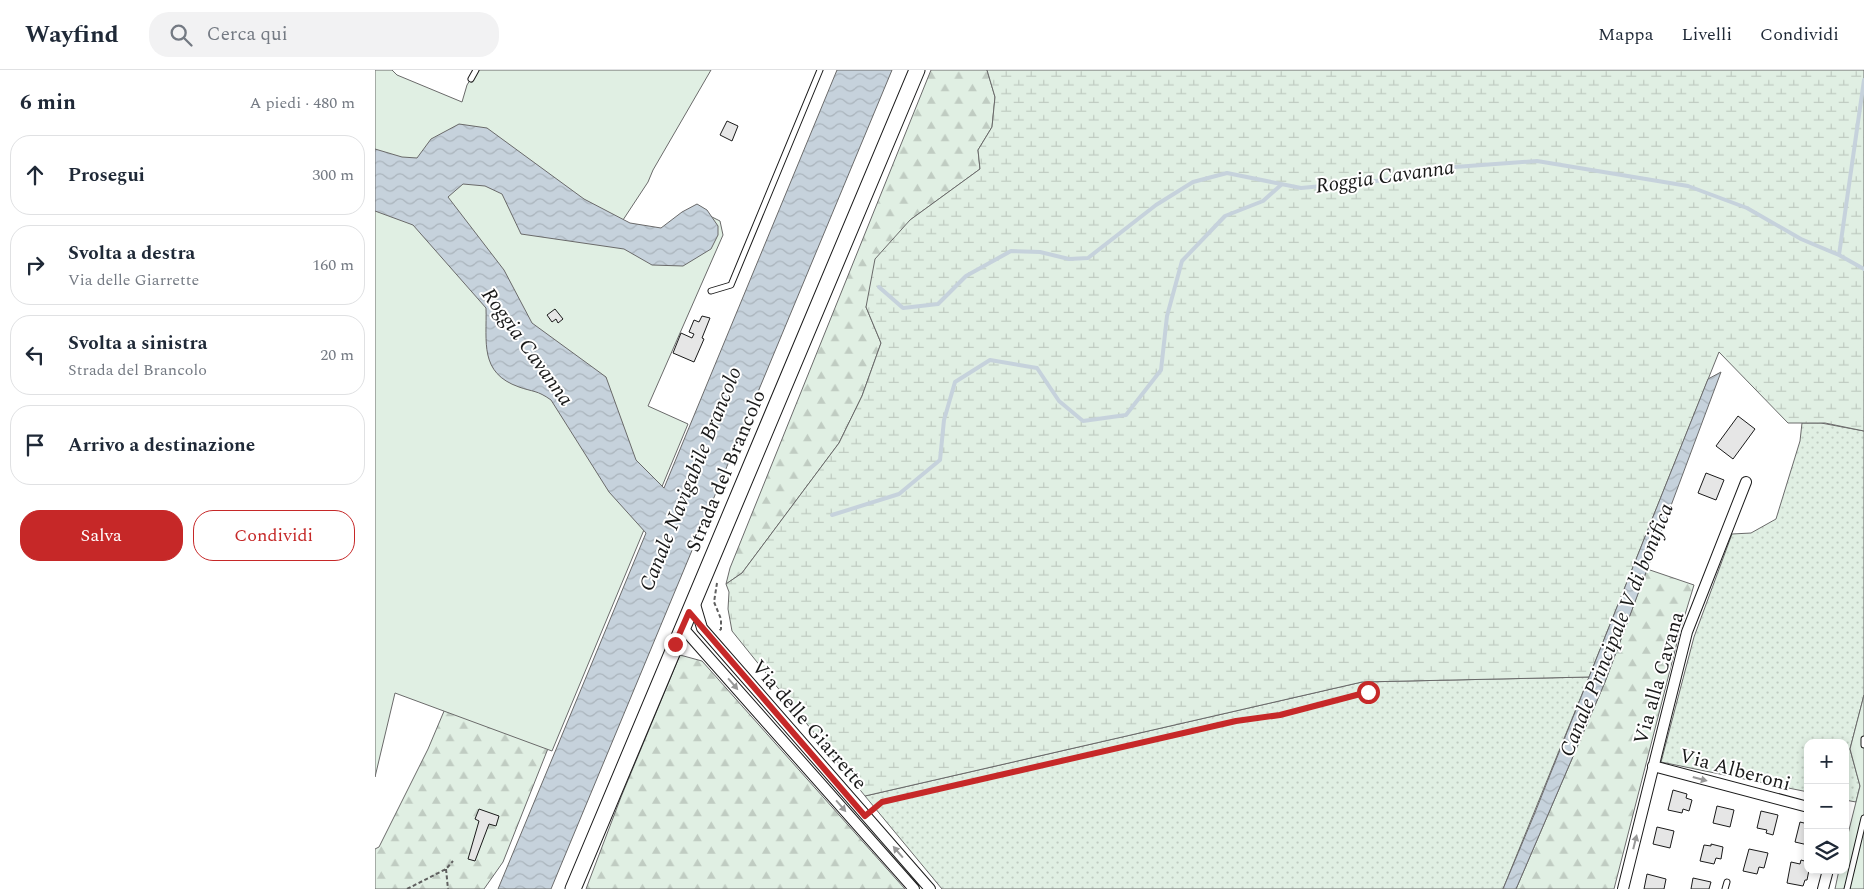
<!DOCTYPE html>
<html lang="it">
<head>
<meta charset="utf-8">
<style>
  :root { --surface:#fff; --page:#f2f2f3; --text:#1f2937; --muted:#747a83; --line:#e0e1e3; --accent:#c62828 }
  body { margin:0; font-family:Spectral,serif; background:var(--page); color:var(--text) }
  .controls { position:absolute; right:15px; bottom:15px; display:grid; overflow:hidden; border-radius:10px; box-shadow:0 2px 8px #0003 }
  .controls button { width:45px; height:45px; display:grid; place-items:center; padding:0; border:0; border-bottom:1px solid var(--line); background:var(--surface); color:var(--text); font:25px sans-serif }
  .stop { position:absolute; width:15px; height:15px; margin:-11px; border:4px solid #c62828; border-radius:50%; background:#fff }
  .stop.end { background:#c62828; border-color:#fff; box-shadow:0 1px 5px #0008 }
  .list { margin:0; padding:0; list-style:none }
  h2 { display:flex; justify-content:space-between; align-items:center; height:65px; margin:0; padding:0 20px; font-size:21px }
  h2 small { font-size:16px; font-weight:400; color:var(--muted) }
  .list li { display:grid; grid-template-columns:32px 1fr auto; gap:15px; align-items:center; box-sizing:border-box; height:80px; margin:0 10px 10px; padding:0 10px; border:1px solid var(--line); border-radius:20px }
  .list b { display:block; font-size:19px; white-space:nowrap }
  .list p { margin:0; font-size:16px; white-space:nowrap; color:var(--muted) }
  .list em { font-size:16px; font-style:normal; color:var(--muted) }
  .actions { display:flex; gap:10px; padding:15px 20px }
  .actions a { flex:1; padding:11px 0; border:1px solid var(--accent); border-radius:20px; text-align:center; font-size:18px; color:var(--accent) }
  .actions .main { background:var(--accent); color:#fff }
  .icon { flex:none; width:28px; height:28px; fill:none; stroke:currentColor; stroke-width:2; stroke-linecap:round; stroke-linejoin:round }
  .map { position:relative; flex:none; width:1489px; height:819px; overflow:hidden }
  header { display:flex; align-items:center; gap:30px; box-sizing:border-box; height:70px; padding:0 25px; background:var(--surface); border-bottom:1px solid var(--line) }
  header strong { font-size:24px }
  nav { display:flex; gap:28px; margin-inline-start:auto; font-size:18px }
  .search { width:350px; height:45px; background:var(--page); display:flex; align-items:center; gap:12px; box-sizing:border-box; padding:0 18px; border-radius:20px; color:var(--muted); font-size:19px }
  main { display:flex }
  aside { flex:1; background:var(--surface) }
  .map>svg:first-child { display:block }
  .grass { fill:url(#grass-dots); stroke:#6a6a6a }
  .forest { fill:url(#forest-firs); stroke:#6a6a6a }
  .wetland { fill:url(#wetland-marsh); stroke:#6a6a6a }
  .green { fill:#e0efe3; stroke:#6a6a6a }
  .water { fill:url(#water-waves); stroke:#6a6a6a }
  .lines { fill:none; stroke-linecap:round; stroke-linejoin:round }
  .stream { stroke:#c6d2dc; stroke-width:4 }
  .building { fill:#e6e6e6; stroke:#1a1a1a }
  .lane-casing { stroke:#1a1a1a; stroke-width:7 }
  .street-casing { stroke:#1a1a1a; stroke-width:12 }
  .secondary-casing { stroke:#1a1a1a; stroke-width:17 }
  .path { stroke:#5f5f5f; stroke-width:2; stroke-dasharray:4 2.5; stroke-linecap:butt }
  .lane { stroke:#fff; stroke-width:5 }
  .street { stroke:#fff; stroke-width:10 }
  .secondary { stroke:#fff; stroke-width:15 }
  .oneway { fill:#989898 }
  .route { stroke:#c62828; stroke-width:6 }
  .labels { text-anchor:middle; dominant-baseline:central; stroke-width:4; stroke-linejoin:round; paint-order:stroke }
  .street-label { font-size:20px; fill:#1a1a1a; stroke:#fff }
  .water-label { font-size:21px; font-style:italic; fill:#1a1a1a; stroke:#fff }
</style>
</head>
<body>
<header>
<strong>Wayfind</strong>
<div class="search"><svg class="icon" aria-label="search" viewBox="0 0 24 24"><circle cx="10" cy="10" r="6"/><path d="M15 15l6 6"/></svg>Cerca qui</div>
<nav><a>Mappa</a><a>Livelli</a><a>Condividi</a></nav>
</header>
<main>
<aside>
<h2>6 min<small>A piedi · 480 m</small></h2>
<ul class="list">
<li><svg class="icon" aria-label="ahead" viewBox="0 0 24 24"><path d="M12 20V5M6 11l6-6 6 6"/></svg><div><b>Prosegui</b></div><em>300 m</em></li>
<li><svg class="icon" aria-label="right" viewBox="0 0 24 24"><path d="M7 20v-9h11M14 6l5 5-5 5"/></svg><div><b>Svolta a destra</b><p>Via delle Giarrette</p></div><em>160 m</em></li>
<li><svg class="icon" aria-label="left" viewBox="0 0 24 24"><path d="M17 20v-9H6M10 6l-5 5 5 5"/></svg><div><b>Svolta a sinistra</b><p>Strada del Brancolo</p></div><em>20 m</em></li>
<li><svg class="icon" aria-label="arrive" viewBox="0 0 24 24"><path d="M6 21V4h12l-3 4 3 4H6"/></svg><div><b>Arrivo a destinazione</b></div></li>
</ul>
<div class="actions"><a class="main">Salva</a><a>Condividi</a></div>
</aside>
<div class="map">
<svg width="1489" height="819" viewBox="0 0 1489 819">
  <defs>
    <pattern id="grass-dots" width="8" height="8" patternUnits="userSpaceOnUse" patternTransform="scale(1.25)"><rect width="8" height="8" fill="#e0efe3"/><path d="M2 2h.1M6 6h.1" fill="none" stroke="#c0ccc2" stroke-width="1.8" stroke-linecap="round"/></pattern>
    <pattern id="forest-firs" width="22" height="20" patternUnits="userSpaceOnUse" patternTransform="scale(1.25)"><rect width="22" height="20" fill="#e0efe3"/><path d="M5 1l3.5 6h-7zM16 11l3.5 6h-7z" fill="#c0ccc2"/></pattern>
    <pattern id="wetland-marsh" width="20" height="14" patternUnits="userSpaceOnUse" patternTransform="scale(1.25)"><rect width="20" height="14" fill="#e0efe3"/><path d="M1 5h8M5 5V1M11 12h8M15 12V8" fill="none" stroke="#c0ccc2"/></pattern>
    <pattern id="water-waves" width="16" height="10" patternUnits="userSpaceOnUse" patternTransform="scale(1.25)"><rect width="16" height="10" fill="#c6d2dc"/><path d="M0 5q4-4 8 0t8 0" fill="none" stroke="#aab4bc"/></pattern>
  </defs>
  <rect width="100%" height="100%" fill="#fff"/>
  <path class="grass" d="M1427,353H1446L1489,361V625L1475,679L1485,716L1481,732L1470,730V673H1433V722L1286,692L1319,567L1357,464L1376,463L1401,449L1425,371Z
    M1214,607L1128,819H567L490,726L987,612Z"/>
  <path class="forest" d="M556,0H612L620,27L617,57L603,80L605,99L535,150L491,237L506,273L487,326L464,373L367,503L351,514L355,498Z
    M174,393L262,454L128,792L109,819H0V779L4,777L53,679Z
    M1272,499L1319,515L1305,561L1239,819H1141L1230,612Z
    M305,585L327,591L530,819H211L246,727Z"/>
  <path class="wetland" d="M612,0H1489V361L1450,353H1413L1344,282L1214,607L987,612L490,726L357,561L353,539L354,522L351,514L367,503L464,373L487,326L506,273L491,237L500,189L535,150L605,99L603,80L617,57L620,27Z"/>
  <path class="green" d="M0,0H17L22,5L87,32L92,15L101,0H336L278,100L273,112L246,153L271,167L335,146L345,151L348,165L273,336L313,354L177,681L20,623L0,707Z
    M1489,625V819H1460L1464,800H1470V776L1485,716L1475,679Z"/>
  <path class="water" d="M462,0H517L176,819H123L271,463L234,422L176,330C162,320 158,322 144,317C104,303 112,272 111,238L38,155L0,141V79L27,87L42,88L56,69L84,54L112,58L209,129L255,153L286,158L307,142L322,134L332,140L343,156V165L336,179L308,196L277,195L249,179L146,164L127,124L110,116L88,114L73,127L129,200L157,253L231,307L261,390L289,418Z
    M1346,302L1230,612L1141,819H1128L1159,745L1333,309Z"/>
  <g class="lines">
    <path class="stream" d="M1464,185L1489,10
      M504,217L528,238L563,234L591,206L636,181L665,182L694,189L713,188L781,135L818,112L852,103L926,118L1011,110L1066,98L1162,91L1313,116L1372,138L1426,169L1464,185L1489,199
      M457,445L524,424L565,390L569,350L580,312L615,290L662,298L684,331L708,351L751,345L786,300L792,246L807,191L850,146L888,131L906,115"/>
  </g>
  <path class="building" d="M352,51L363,56L357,71L345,65Z
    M180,239L188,249L183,253L181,249L177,252L172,245Z
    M327,246L335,248L327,268L329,269L319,292L298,283L306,263L317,268L319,264L314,262L319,250L324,252Z
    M1363,346L1380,359L1358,389L1341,376Z
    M1331,403L1349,410L1341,430L1323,423Z
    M1298,720L1312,724L1311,728L1317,730L1314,741L1308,739L1307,743L1293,740Z
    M1342,736L1359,740L1355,757L1338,753Z
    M104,739L124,746L121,756L114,754L100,791L93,789L104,751L100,749Z
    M1386,741L1403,745L1398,765L1391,763L1392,760L1382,758Z
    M1425,752L1433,754V775L1420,772Z
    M1282,757L1299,761L1295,778L1278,774Z
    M1336,774L1348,777L1346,789L1341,788L1339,794L1325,791L1329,775L1336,776Z
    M1374,779L1393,783L1389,798L1384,797L1382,804L1368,801Z
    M1426,790L1433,792V800H1434L1432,810H1430L1428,816L1412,813L1416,792L1425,794Z
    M1272,804L1291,809L1289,819H1269Z
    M1318,808L1336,812L1334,819H1316Z"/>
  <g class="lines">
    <defs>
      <path id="lane" d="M96,9L101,0
        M336,221L356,215L445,0
        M1489,669V675
        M1350,819L1352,812
        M1472,819L1489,748"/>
      <path id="street" d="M319,531L327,558L555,819
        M307,557L539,819
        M1278,696L1433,737
        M1248,819L1312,562L1371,412
        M1448,819L1453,800"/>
      <path id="secondary" d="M198,819L542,0"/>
    </defs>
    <use href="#lane" class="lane-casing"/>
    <use href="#street" class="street-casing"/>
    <use href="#secondary" class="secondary-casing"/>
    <path class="path" d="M342,513L339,532L346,549V559L344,561
      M498,739L507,732L861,651L905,645L993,622
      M71,799L73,819
      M32,819L71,799L78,791"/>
    <use href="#lane" class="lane"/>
    <use href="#street" class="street"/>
    <use href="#secondary" class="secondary"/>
  </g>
  <defs><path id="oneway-solid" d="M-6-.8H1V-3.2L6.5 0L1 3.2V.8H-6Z" transform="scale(1.25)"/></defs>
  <g class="oneway">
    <use href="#oneway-solid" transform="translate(358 614) rotate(49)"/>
    <use href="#oneway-solid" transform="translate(1325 709) rotate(15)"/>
    <use href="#oneway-solid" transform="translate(466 736) rotate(49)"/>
    <use href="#oneway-solid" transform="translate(1260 772) rotate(-76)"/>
    <use href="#oneway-solid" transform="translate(523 782) rotate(-131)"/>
  </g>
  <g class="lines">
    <path class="route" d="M300,574L314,542L490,746L507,732L861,651L905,645L993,622"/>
  </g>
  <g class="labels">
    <g class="street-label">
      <text transform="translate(351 401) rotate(-67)">Strada del Brancolo</text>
      <text transform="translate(1284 608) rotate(-74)">Via alla Cavana</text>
      <text transform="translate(434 655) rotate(49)">Via delle Giarrette</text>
      <text transform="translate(1360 700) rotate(15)">Via Alberoni</text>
    </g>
    <g class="water-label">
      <text transform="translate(1010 107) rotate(-8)">Roggia Cavanna</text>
      <text transform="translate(152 277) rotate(54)">Roggia Cavanna</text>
      <text transform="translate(316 409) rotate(-68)">Canale Navigabile Brancolo</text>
      <text transform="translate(1242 560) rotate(-68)">Canale Principale V di bonifica</text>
    </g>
  </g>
</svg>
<div class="controls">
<button>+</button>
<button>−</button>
<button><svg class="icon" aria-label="layers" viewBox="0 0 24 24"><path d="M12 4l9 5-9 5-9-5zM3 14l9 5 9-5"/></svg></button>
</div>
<div class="stop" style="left:993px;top:622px"></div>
<div class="stop end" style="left:300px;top:574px"></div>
</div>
</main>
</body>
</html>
